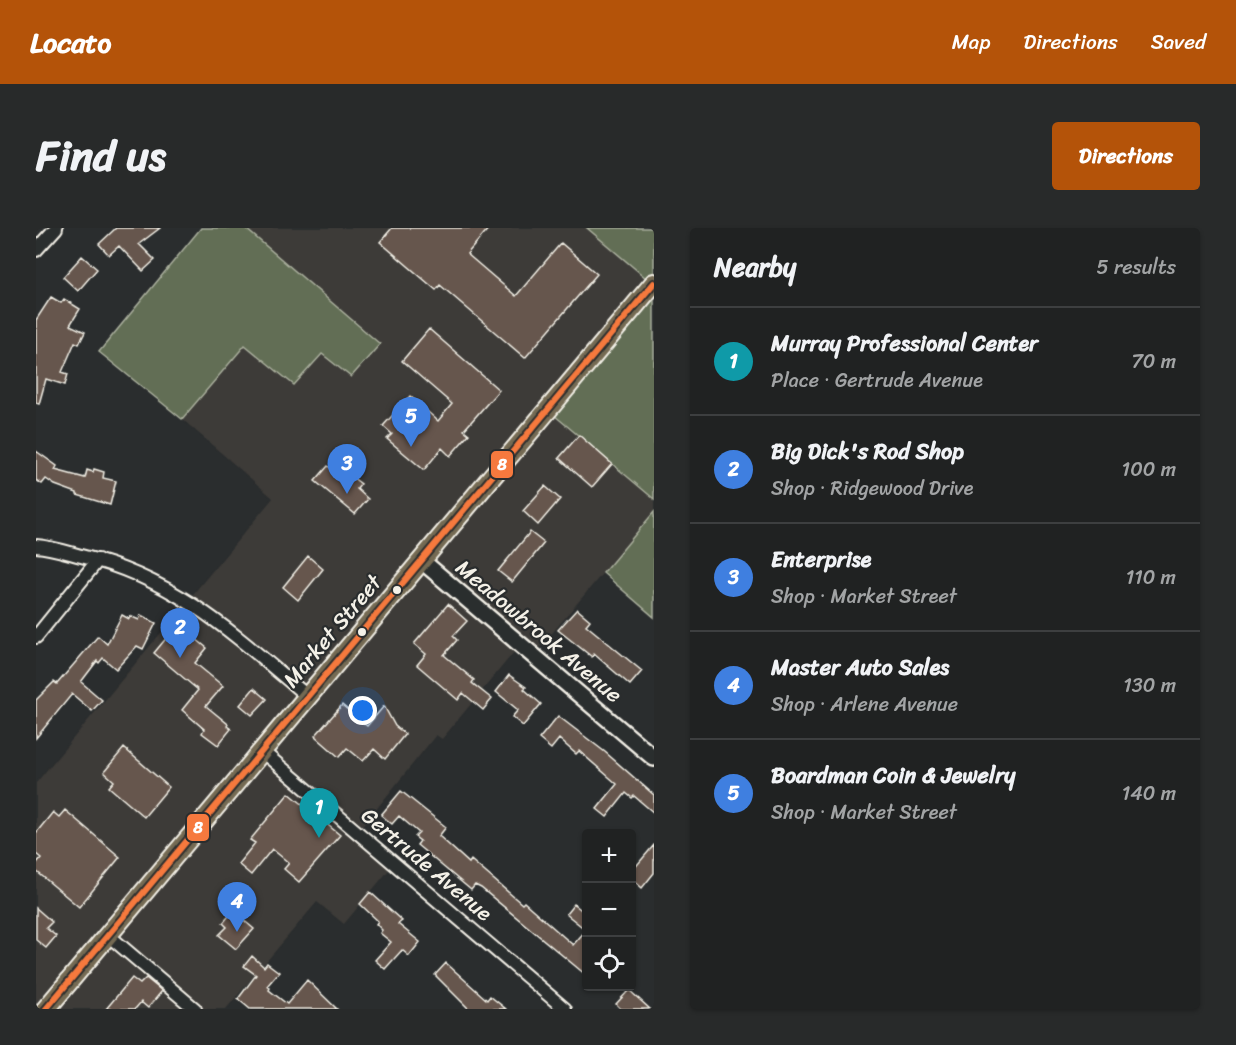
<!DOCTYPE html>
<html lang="en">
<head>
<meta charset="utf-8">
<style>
  :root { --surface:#202222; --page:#282a2a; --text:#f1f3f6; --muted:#a2a4a5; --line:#3d3f40; --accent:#b45309 }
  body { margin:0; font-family:Sriracha,sans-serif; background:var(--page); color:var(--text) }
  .controls { position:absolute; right:18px; bottom:18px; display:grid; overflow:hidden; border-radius:6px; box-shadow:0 2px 4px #0004 }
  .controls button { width:54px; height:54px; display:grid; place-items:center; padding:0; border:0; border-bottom:2px solid var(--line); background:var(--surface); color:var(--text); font:30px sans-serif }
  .you { position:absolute; left:327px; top:483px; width:21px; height:21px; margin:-15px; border:4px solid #fff; border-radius:50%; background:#1a73e8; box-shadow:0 0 0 9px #1a73e833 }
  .badge { display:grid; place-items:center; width:39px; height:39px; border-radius:50%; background:var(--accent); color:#fff; font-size:20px; font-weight:700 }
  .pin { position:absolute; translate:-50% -50px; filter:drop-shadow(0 2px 3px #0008) }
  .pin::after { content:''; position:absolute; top:32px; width:21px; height:18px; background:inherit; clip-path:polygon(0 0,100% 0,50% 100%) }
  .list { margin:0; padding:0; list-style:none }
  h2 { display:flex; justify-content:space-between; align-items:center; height:78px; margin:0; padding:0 24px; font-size:26px }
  h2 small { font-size:20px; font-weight:400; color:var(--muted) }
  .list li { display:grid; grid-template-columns:39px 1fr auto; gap:18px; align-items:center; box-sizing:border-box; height:108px; padding:0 24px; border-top:2px solid var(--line) }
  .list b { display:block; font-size:22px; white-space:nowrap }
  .list p { margin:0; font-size:20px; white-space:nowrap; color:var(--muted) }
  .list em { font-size:20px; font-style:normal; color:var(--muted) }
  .icon { flex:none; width:33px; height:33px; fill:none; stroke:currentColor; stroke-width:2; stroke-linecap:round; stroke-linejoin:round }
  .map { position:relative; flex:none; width:618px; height:781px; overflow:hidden; border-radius:6px }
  header { display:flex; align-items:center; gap:36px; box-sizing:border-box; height:84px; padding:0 30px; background:var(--accent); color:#fff }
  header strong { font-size:28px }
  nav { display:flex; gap:33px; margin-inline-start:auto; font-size:21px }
  .intro { display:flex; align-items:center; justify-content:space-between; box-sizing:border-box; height:144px; padding:0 36px }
  h1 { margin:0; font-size:42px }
  .button { padding:15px 27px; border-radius:6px; background:var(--accent); color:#fff; font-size:21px; font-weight:700 }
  main { display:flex; gap:36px; padding:0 36px }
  aside { flex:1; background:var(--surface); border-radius:6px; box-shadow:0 2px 4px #0004 }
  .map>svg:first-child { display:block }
  .built { fill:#3c3a37 }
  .green { fill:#626e55; stroke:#abb09e; stroke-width:1.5 }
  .building { fill:#66574d; stroke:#f4f1e8; stroke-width:1.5 }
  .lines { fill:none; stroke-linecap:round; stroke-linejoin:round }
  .minor-casing { stroke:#f4f1e8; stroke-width:16 }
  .tertiary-casing { stroke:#f4f1e8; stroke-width:20 }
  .primary-casing { stroke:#f4f1e8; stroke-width:22 }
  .minor { stroke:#2a2d2e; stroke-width:12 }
  .tertiary { stroke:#2a2d2e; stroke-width:15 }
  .primary { stroke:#746b52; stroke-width:18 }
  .bus-1-casing { stroke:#2a2d2e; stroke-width:10 }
  .bus-1 { stroke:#f6793e; stroke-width:6 }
  .bus-dot { fill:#f4f1e8; stroke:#2a2d2e; stroke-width:2 }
  .labels { text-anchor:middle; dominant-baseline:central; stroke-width:4.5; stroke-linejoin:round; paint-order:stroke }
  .street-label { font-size:22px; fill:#f4f1e8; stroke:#2a2d2e }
  .line-badge { stroke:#2a2d2e; stroke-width:2 }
  .badge-label { font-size:16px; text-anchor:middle; font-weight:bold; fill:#fff }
</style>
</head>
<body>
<header>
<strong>Locato</strong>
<nav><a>Map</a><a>Directions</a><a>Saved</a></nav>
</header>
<div class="intro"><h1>Find us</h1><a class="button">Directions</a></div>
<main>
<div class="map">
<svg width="618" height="781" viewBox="0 0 618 781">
  <rect width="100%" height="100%" fill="#2a2d2e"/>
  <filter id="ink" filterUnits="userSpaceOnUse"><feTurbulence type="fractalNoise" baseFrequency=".0167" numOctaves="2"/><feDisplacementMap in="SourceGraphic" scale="12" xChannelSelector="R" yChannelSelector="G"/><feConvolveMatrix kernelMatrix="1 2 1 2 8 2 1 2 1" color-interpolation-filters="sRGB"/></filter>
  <g filter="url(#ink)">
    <path class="built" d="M209,0H551L617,56L512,182L618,271V284L497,428L484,417L406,511L400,507L322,604L358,636L308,696L281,674L190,781H0V555L237,270L146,191L209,117L286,126L343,116Z"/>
    <path class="green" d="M165,0H209L344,116L315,149L286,126L258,157L209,117L146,191L63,124Z
      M551,0H618V271L512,182L617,56Z
      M618,284V389L567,345Z"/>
    <path class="building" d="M80,0H124L103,16L119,32L107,43L83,18L73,27L63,16Z
      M356,0H453L431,26L480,68L525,15L561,46L489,130L404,57L400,62L344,14Z
      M46,28L61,41L42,63L27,49Z
      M15,69L25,75L28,71L44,81L34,97L49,104L43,116L39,114L26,144L32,146L29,157L10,151L3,176L0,175V92Z
      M393,101L463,162L428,202L433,206L414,228L406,220L388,242L351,211L356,206L347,198L374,168L402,193L416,176L366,133Z
      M543,207L576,236L556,259L523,230Z
      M0,223L21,238L19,242L49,250L51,242L57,244L58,241L68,244L67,250L80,253L74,277L41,267V265L19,257L10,251L6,256L0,252Z
      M292,238L312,254L316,249L325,256L321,261L332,271L319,286L279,253Z
      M509,258L524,271L502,297L487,283Z
      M494,304L508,315L476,354L462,343Z
      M272,328L287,341L262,372L247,359Z
      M412,376L431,393L417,408L421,412L408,427L438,452L436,455L456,471L447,482L427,465L422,472L381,437L390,426L378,416Z
      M541,381L554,392L550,397L606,443L594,457L558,426L556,429L522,402Z
      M86,387L93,391L94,388L103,392L105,387L120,395L107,421L101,418L80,441L67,430L63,435L61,433L45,454L66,472L56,483L36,466L0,510V472L18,454L21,456L62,408L71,416Z
      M142,396L171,420L159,435L187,458L170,478L192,496L191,498L195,501L182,517L166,505L168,501L146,482L162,462L118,425Z
      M473,447L490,459L488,461L505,476L487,498L476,489L482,482L460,464Z
      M218,460L231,471L216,487L204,477Z
      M306,477L331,498L348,478L359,498L369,506L349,531L338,521L327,533L311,520L303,529L279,508Z
      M522,488L569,524L618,567V585L598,568L596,570L590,565L571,589L561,581L581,556L543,523L540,526L523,511L515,521L503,511Z
      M88,520L133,559L108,589L73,559L78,553L68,544Z
      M365,563L410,599L403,608L433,635L435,632L486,676L488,674L537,717L550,702V747L445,660L439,657L435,662L381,617L384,613L379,609L383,605L363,588L356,596L345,587Z
      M253,565L304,607L263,654L248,641L253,635L236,621L215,647L202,636L219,615L214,612Z
      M29,582L84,629L43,679L0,643V636L5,630L0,626V605L17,584L23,589Z
      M618,617V645L606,660L596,651V643Z
      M334,664L366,693L362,696L384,714L373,728L366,722L349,741L339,732L355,714L344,705L346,702L340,696L342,693L324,676Z
      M538,676L550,686V702L530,686Z
      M0,680L16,694L10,700L20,708L10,720L0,712Z
      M197,683L218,701L200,721L183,707L191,699L187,695Z
      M216,728L228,739L231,735L243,744L231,758L234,760L233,762L251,776L271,752L301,781H214L202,771L220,747L208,738Z
      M410,735L451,772L454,768L470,781H433L399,747Z
      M96,750L104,756L110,750L126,763L112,780L105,774L99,781H70Z
      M593,762L614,781H585L580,776Z"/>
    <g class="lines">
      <defs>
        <path id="minor" d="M0,22L20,0
          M0,318C15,319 30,324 45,328C141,351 199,407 272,469
          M0,409L62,332
          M227,524L529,781
          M72,707L159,781"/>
        <path id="tertiary" d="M386,333L618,530"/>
        <path id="primary" d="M10,781L618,55"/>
      </defs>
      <use href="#minor" class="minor-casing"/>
      <use href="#tertiary" class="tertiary-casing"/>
      <use href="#primary" class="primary-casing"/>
      <use href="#minor" class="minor"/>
      <use href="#tertiary" class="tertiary"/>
      <use href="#primary" class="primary"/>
      <defs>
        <path id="bus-1" d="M10,781L618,55"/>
      </defs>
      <use href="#bus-1" class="bus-1-casing"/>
      <use href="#bus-1" class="bus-1"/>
    </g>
  </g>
  <g class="bus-dot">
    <circle cx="361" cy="362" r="5"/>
    <circle cx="326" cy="404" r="5"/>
  </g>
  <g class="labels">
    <g class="street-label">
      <text transform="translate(296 403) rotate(-50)">Market Street</text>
      <text transform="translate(503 403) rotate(40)">Meadowbrook Avenue</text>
      <text transform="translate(391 636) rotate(40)">Gertrude Avenue</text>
    </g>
  </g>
  <g class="line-badge">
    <rect x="454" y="222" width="24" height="29" rx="6" fill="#f6793e"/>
    <rect x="150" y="585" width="24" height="29" rx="6" fill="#f6793e"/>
  </g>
  <g class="badge-label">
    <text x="466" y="242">8</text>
    <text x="162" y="605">8</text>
  </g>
</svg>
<div class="controls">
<button>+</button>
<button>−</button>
<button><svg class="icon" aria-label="locate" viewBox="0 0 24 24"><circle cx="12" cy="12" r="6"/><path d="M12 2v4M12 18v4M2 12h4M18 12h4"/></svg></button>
</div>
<div class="you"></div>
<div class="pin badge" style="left:283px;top:610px;background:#0f9aa8">1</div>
<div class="pin badge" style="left:144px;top:430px;background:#3f7fe0">2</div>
<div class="pin badge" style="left:311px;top:266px;background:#3f7fe0">3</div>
<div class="pin badge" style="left:201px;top:704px;background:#3f7fe0">4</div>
<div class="pin badge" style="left:375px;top:219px;background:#3f7fe0">5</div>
</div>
<aside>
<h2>Nearby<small>5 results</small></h2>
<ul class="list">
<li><span class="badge" style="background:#0f9aa8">1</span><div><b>Murray Professional Center</b><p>Place · Gertrude Avenue</p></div><em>70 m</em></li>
<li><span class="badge" style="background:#3f7fe0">2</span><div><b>Big Dick's Rod Shop</b><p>Shop · Ridgewood Drive</p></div><em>100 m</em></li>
<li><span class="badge" style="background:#3f7fe0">3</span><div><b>Enterprise</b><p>Shop · Market Street</p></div><em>110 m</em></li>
<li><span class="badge" style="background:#3f7fe0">4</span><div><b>Master Auto Sales</b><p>Shop · Arlene Avenue</p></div><em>130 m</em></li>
<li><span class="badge" style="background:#3f7fe0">5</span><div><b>Boardman Coin &amp; Jewelry</b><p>Shop · Market Street</p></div><em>140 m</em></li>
</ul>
</aside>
</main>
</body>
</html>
